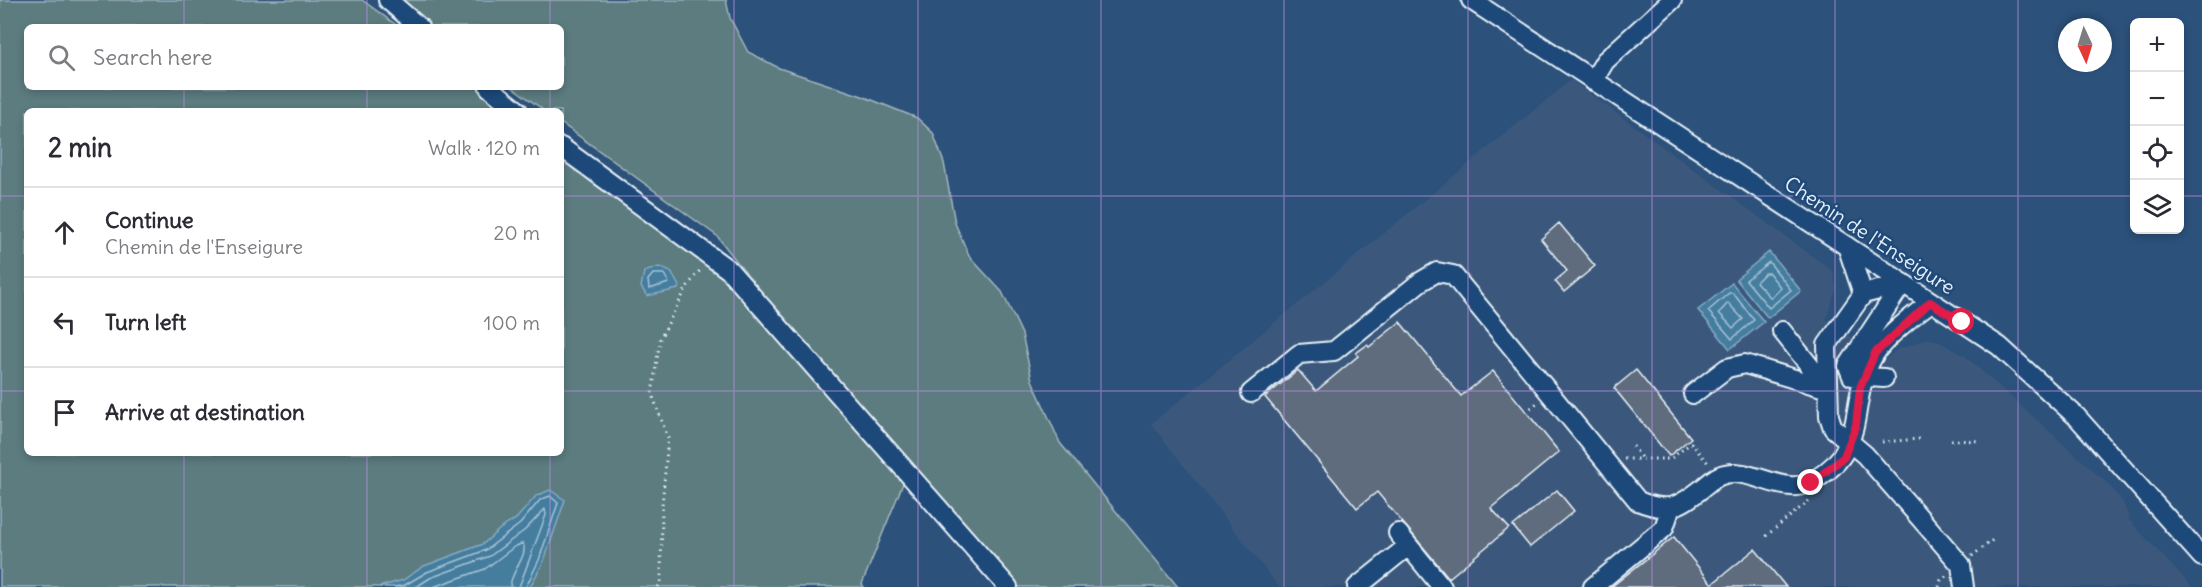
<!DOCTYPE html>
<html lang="en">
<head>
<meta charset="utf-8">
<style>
  :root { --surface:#fff; --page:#f2f2f3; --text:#2b2b33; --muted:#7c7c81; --line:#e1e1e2 }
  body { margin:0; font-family:Delius,sans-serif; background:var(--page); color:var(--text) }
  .controls { position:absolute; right:18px; top:18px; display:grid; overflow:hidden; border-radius:9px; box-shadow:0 3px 9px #0003 }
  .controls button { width:54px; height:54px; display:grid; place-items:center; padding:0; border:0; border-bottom:2px solid var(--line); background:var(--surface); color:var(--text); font:30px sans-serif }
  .compass { position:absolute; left:2058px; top:18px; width:54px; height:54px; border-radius:50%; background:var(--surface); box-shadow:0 3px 9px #0003; rotate:176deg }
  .stop { position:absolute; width:18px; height:18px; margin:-14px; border:4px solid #e11d48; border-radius:50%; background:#fff }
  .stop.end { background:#e11d48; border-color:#fff; box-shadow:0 2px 6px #0008 }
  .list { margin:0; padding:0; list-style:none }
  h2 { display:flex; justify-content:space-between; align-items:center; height:78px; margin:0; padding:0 24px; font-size:26px }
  h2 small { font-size:20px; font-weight:400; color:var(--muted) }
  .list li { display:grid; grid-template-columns:39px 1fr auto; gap:18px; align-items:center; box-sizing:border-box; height:90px; padding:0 24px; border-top:2px solid var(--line) }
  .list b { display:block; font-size:22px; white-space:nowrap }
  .list p { margin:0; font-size:20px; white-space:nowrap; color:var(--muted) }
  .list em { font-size:20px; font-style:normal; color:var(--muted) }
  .icon { flex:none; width:33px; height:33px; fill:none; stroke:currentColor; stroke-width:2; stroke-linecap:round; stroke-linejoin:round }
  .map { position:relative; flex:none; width:2202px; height:587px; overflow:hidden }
  .search { position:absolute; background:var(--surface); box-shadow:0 3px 9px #0003; left:24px; top:24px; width:540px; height:66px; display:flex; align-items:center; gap:15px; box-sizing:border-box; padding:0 21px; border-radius:9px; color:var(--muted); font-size:22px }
  .panel { position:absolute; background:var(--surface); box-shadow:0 3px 9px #0003; left:24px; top:108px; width:540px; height:348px; border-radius:9px }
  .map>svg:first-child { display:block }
  .built { fill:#3b597c }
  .green { fill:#5c7c80; stroke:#a2b6bc; stroke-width:1.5 }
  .water { fill:#457d9f; stroke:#86abc3; stroke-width:1.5 }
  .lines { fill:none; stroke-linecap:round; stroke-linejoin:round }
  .shore { stroke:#a7c3d4; stroke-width:1.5 }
  .building { fill:#5f6c7e; stroke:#e8f1f8; stroke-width:1.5 }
  .minor-casing { stroke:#e8f1f8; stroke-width:22 }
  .path { stroke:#e8f1f8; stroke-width:3; stroke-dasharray:1.5 4.5; stroke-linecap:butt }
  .minor { stroke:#1f4a7a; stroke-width:18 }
  .route { stroke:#e11d48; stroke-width:8 }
  .grid { fill:none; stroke:#b28edc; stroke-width:1.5; stroke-opacity:0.55 }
  .labels { text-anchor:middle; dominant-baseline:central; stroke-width:5; stroke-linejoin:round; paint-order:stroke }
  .street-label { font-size:20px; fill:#e8f1f8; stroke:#1f4a7a }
</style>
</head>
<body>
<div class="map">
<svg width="2202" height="587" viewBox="0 0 2202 587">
  <rect width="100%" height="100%" fill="#2c517b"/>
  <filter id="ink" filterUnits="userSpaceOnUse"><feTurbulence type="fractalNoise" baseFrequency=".0167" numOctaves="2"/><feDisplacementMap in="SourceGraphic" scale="12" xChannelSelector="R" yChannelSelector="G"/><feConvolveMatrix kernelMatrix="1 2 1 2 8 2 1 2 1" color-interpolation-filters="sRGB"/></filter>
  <g filter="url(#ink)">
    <path class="built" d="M1571,80L1833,271L1836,289L1826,319L1885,360L1896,350L1927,339L1936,340L1965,356L2106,482L2123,502L2130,521L2192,587H1279L1151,424Z"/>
    <path class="green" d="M0,0H362L399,27H27V87H482L516,111H27V453H561V143L715,253L904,481L862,584L864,587H0Z
      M391,0H726L730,18L748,52L779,68L862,96L917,118L933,133L944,163L955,223L969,256L1002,292L1022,334L1032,380L1060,443L1178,587H995L928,506L717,236L561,123V111H545L512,87H561V27H429Z"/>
    <path class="water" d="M1769,252L1801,291L1768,318L1736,279Z
      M659,267L671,272L679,286L678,289L647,296L641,287L644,272Z
      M1732,283L1764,322L1730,349L1698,310Z
      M550,490L565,500L544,561L530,587H379L403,580L424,566L483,544L501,528L516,519L536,496Z"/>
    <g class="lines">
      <path class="shore" d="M1769,262L1791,290L1769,308L1746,280Z
        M1765,273H1769L1781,288L1771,298L1756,282Z
        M653,274H664L669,283L649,289L648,280Z
        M1729,293H1733L1754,320L1732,339L1708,311Z
        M1728,303L1743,319L1733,328L1719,313Z
        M394,587L405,585L427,572L486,550L520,524L540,500L550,496L558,503L539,560L526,587
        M416,587L430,578L490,556L525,530L545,509L546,515L519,587
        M433,587L485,569L514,547L523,543C529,556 510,572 510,587"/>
    </g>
    <path class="building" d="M1559,223L1595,266L1564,292L1555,281L1567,271L1541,239Z
      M1400,322L1461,396L1493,371L1559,452L1491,508L1509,528L1449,578L1377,492L1357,508L1265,397L1298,370L1316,391L1358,356L1356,353L1367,345L1369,347Z
      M1636,370L1691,438L1669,456L1614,388Z
      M1557,490L1574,511L1530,547L1513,526Z
      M1674,537L1712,584L1755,549L1786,587H1611Z"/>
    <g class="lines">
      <defs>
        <path id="minor" d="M388,0L419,27
          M1471,0L1999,346L2077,417L2202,557
          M1593,81L1605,61L1672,0
          M489,87L518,111
          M561,147L729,270L1008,587
          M1847,246L1863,294
          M1902,284L1863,294L1827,345L1829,416L1833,428L1865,455L1961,565L1964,587
          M1782,331L1828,389
          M1884,378L1852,376L1848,366L1902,284
          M1251,393L1299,354L1334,351L1420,282L1437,272L1453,275L1638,501C1669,514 1680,506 1704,487C1708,484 1714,478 1719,476C1748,463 1784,499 1813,481C1872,446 1845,404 1874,355C1884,338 1915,314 1931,302
          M1693,394L1727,368L1745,364L1828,389
          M1398,533L1442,587
          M1357,587L1408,546
          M1593,587L1664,528L1671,507"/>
      </defs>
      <use href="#minor" class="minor-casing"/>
      <path class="path" d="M1526,412L1537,403
        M1951,440L1981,441
        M1882,442L1919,439
        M1633,446L1642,459
        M1624,459H1670L1691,443L1708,463
        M1766,536L1810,500
        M1972,556L1994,539
        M658,587L661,583L662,506L668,438L652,394L660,339L687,287L701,269
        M1939,587L1941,580L1946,576"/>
      <use href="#minor" class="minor"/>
    </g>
  </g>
  <g class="lines" filter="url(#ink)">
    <path class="route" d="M1811,483L1844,457L1856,425L1860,388L1875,353L1930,302L1962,322"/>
  </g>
  <path class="grid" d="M184,0V27M367,0V27M550,0V27M734,0V587M918,0V587M1101,0V587M1284,0V587M1468,0V587M1652,0V587M1835,0V587M2018,0V587M184,87V111M367,87V111M550,87V111M0,196H27M561,196H2134M2180,196H2202M0,391H27M561,391H2202M184,453V587M367,453V587M550,453V587"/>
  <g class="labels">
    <g class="street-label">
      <text transform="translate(1870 235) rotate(33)">Chemin de l'Enseigure</text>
    </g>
  </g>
</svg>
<div class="controls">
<button>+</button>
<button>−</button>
<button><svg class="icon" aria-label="locate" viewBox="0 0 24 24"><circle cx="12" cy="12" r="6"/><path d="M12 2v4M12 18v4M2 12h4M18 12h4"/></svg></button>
<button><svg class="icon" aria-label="layers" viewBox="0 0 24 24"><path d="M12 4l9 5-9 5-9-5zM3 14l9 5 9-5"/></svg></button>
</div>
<svg class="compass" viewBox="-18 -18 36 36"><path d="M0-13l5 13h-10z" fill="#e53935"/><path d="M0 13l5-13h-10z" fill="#7c7c81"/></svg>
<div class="stop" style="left:1962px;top:322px"></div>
<div class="stop end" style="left:1811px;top:483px"></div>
<div class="search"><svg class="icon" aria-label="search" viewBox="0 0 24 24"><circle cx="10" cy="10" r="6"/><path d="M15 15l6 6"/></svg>Search here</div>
<section class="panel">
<h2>2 min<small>Walk · 120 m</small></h2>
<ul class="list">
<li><svg class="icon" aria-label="ahead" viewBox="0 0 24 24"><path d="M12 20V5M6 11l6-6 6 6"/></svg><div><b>Continue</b><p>Chemin de l'Enseigure</p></div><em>20 m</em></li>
<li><svg class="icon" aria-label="left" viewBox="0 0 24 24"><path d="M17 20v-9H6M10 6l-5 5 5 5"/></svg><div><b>Turn left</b></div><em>100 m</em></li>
<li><svg class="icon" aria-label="arrive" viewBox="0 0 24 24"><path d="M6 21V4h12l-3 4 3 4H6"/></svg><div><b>Arrive at destination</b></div></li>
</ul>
</section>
</div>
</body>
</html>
